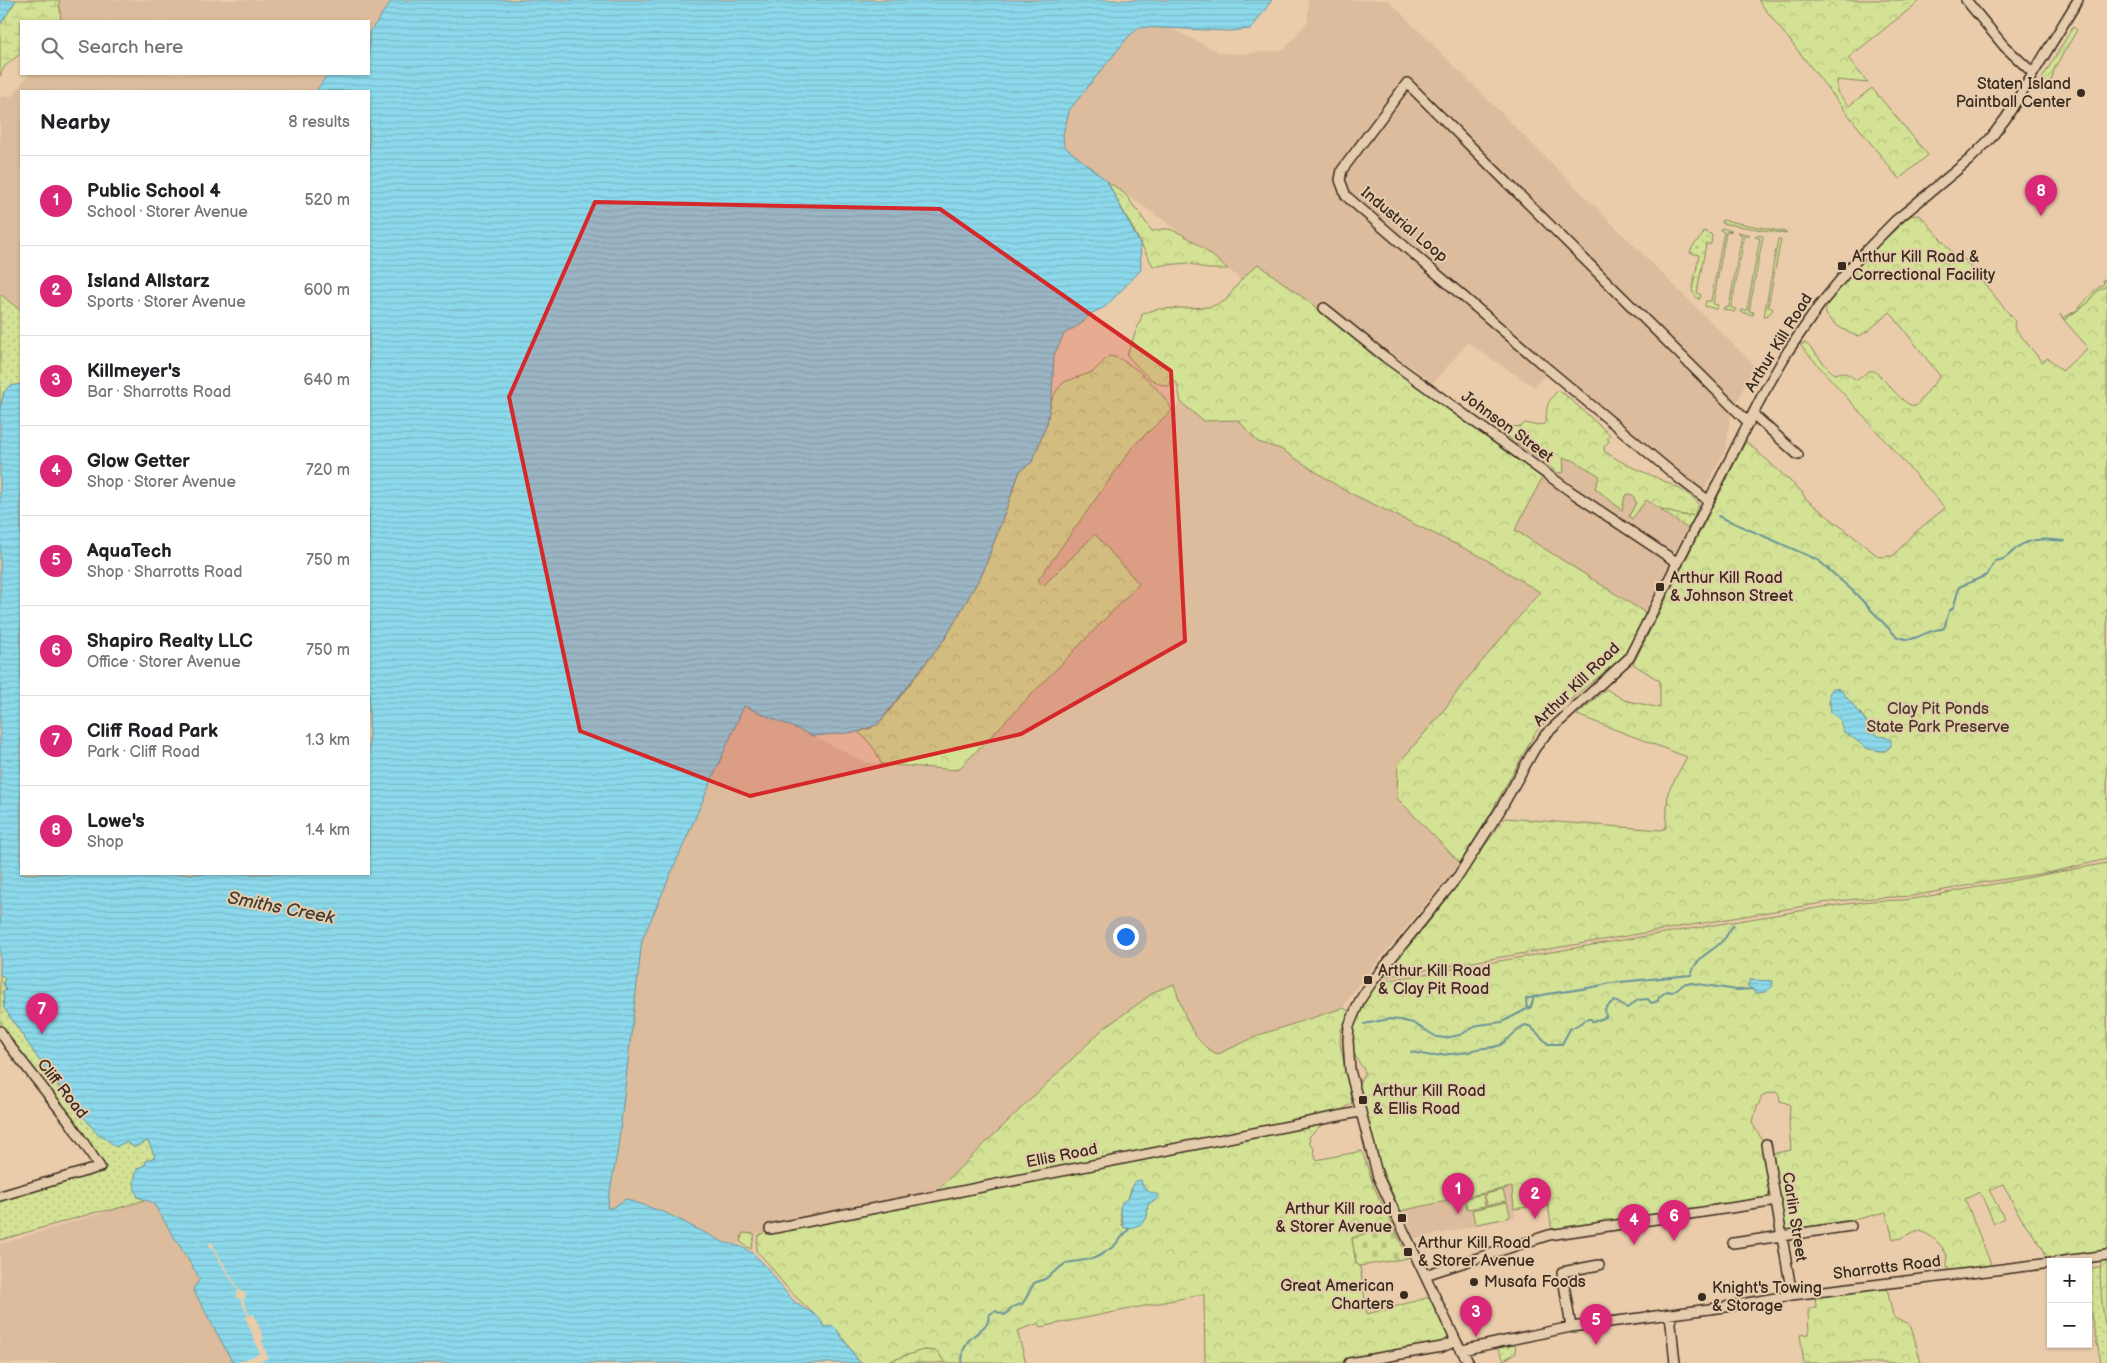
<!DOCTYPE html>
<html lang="en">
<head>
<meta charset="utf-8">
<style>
  :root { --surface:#fff; --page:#f2f2f2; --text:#202124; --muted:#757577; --line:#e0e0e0; --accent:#db2777 }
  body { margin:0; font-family:"Balsamiq Sans",sans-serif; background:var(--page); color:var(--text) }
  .controls { position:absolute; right:15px; bottom:15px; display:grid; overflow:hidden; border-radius:0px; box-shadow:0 1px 4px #0004 }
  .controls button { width:45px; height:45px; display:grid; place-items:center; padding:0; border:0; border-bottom:1px solid var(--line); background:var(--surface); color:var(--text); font:25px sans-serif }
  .you { position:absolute; left:1125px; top:936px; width:18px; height:18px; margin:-12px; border:4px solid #fff; border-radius:50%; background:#1a73e8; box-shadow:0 0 0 8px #1a73e833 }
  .badge { display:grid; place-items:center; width:32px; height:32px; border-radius:50%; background:var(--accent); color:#fff; font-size:16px; font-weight:700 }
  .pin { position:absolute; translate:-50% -41px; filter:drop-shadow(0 1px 2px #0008) }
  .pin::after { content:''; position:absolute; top:26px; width:18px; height:15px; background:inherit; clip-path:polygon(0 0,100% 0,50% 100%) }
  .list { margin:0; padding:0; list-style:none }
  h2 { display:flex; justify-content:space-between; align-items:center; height:65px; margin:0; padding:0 20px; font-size:21px }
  h2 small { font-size:16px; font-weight:400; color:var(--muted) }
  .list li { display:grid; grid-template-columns:32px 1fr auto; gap:15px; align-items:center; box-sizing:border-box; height:90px; padding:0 20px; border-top:1px solid var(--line) }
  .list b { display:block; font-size:19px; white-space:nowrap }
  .list p { margin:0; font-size:16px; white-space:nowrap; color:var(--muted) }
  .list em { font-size:16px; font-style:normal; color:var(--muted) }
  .icon { flex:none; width:28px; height:28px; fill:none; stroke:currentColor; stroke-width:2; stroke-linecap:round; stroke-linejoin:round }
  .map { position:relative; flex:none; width:2107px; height:1363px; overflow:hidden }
  .search { position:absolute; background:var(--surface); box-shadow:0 1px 4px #0004; left:20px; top:20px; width:350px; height:55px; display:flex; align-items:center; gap:12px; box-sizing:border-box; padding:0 18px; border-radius:0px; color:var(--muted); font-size:19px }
  .panel { position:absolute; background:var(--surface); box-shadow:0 1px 4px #0004; left:20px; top:90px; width:350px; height:785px; border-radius:0px }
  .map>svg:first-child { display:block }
  .built { fill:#dcbc9c }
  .grass { fill:url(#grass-dots); stroke:#87865a }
  .forest { fill:url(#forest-crowns); stroke:#87865a; fill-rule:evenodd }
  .wetland { fill:url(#wetland-marsh); stroke:#87865a }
  .cemetery { fill:url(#cemetery-stones); stroke:#87865a }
  .garden { fill:url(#garden-furrows); stroke:#87865a }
  .pitch { fill:#d3e295; stroke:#87865a }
  .water { fill:url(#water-rules); stroke:#6b9399 }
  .pier { fill:#eaccab }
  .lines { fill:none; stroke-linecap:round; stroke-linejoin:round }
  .stream { stroke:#6b9399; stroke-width:2 }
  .minor-casing { stroke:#3b2a1e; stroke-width:12 }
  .minor { stroke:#e5ccad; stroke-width:9 }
  .marked { fill:#d62828; fill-opacity:0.2; stroke:#d62828; stroke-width:4; stroke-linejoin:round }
  .poi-dot { fill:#3b2a1e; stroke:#e5ccad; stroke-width:2 }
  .labels { text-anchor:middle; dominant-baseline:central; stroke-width:4; stroke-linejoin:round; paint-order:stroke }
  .poi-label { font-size:16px; fill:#3b2a1e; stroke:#e5ccad; text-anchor:start }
  .street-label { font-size:16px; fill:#3b2a1e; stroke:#e5ccad }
  .park-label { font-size:16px; fill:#4a3c2a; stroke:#e5ccad }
  .water-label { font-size:18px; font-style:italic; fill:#433c32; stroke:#e5ccad }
</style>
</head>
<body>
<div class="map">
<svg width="2107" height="1363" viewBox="0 0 2107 1363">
  <defs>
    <pattern id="grass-dots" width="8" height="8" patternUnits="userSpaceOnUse" patternTransform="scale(1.25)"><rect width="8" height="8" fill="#d3e295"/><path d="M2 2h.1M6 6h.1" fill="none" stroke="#b6c280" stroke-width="1.8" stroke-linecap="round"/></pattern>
    <pattern id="forest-crowns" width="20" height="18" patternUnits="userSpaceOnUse" patternTransform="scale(1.25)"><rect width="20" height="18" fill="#d3e295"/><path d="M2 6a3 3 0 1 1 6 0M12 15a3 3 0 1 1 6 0" fill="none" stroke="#b6c280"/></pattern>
    <pattern id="wetland-marsh" width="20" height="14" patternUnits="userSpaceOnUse" patternTransform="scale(1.25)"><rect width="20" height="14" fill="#d3e295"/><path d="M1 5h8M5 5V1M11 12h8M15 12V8" fill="none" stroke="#b6c280"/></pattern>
    <pattern id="cemetery-stones" width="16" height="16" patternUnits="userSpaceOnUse" patternTransform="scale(1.25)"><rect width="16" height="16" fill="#d3e295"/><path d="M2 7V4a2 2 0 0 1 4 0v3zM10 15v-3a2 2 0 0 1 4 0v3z" fill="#b6c280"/></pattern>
    <pattern id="garden-furrows" width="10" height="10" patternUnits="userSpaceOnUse" patternTransform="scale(1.25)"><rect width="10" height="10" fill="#d3e295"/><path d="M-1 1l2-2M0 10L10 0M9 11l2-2" fill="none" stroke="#b6c280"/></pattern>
    <pattern id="water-rules" width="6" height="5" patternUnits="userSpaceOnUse" patternTransform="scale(1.25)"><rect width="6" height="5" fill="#8bd9eb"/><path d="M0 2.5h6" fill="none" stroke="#79bac9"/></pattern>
  </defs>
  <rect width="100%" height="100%" fill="#eaccab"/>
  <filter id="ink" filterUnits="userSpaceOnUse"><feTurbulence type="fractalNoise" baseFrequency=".02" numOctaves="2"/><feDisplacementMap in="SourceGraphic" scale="10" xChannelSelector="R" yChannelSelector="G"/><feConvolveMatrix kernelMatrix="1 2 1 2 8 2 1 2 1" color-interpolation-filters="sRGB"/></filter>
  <g filter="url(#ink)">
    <path class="built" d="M59,0H392L369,33V21H61Z
      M1308,0H1388L1754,365L1730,418L1726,448L1700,499L1547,373L1534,387L1468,343L1433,383L1326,306L1321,311L1258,264L1241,280L1205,249L1107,181L1064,146L1063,134L1070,109L1129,36L1140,27L1170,28L1221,53L1244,54L1284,50L1308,21Z
      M29,74H328L316,91H21V311L0,294V97L12,96Z
      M1181,402L1203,421L1238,420L1258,442L1281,449L1344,490L1480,556L1540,592L1463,684L1441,714L1397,798L1460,863L1354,990L1343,1008L1262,1034L1218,1054L1209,1050L1197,1036L1187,1021L1175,984L1103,1029L932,1195L770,1232L753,1234L743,1233L740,1242L735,1244L725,1243L666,1213L607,1208L618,1148L642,940L744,705L813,736L867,763L958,770L1043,586L1038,580L1134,445Z
      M1563,458L1573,460L1600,476L1622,509L1624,496L1628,494L1633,495L1636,503L1629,516L1632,519L1646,500L1688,529L1644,612L1515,530L1542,478L1564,472Z
      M1513,1187L1515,1217L1415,1239L1400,1211Z
      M145,1200L153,1203L200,1280L193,1289L233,1363H0V1244Z"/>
    <path class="grass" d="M1722,220L1785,232L1787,234L1721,223Z
      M1721,228L1732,231L1726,232L1713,304L1718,305L1716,309L1705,306L1706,301H1711L1724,232L1720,230Z
      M1704,231L1712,235L1711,244H1706L1697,293L1701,295L1699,300L1692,291L1699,255L1690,253C1692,243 1702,240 1704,231Z
      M1737,232L1750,235H1744V238L1731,308L1736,309L1734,312L1723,309L1724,307H1729L1742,235Z
      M1756,235L1763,236L1749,311L1754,312L1753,315L1741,312L1742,310H1747L1760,238L1755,237Z
      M1778,239H1781L1768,306L1773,309L1769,314L1764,317Z
      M2103,279L2107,282V286L2097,291L2088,303L2064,320L2060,314L2063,318L2077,310L2095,290L2104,284Z
      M0,294L21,311V384L4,392L0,408Z
      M1661,510C1673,510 1687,521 1697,512L1688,529Z
      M0,973L5,979L3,983L6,991L3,992L4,1008L59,1087L103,1135L122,1143L126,1142L134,1147L148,1141L156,1157L146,1161V1164L137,1169L134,1181L138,1197L145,1200L112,1210L97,1212L0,1240V1201L105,1169L81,1129L12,1042L0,1021Z
      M2107,1266V1363H2098L2101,1362L2088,1301V1270Z
      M1515,1345L1516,1353L1504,1360L1497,1348Z"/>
    <path class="forest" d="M1758,0H1921L1848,58L1868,83L1837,80V92L1849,106L1872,88L1928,155L1899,179Z
      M1107,181L1125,194L1152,231C1156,231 1163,228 1168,229C1188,233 1212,256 1228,269H1207L1188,263L1153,266Z
      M1917,215L1921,216L1957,258L1964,259L2015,321L2014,327L2042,362L2048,358L2062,371L2087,349L2085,344L2064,320L2088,303L2097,291L2107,286V556L2105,589L2107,597V859L2052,872L1986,882L1913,896L1856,899L1822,903L1383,977L1437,912L1505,818L1661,830L1666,828L1668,792L1687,757L1577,715L1606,689L1624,700L1660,708V681L1633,664L1746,441L1801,491L1806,499L1879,557L1893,556L1912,535L1945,508L1801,346V344L1805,343C1817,352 1823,366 1835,374C1846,370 1848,375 1857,380L1869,371H1874C1886,379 1903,407 1916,406L1940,376L1890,312L1868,331L1859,336C1852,336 1831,323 1827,316C1825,312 1826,308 1827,304L1865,258L1910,216ZM1830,698L1861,714L1878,737H1885L1891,746L1885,751H1879L1843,731L1840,719L1829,703Z
      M1258,264L1321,311L1373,354L1542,478L1515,530L1644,612L1645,615L1625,655L1554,713L1535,733L1488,818L1460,863L1397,798L1398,764L1441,714L1463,684L1540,592L1480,556L1344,490L1281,449L1258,442L1238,420L1203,421L1181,402L1177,383L1171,380L1170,386C1153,386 1138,367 1127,355L1143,313L1158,309L1210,307L1225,301L1241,280Z
      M1109,356C1129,357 1164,393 1172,410L1134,445L1038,580L1043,586L1095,534L1139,584L958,770L881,764C877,750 869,741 858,732L871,728L883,719L946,637L983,572L1020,471L1032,462L1047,423L1051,401L1057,390L1064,382L1093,372Z
      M1558,390L1568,397L1610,435L1607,438L1609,441L1604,447V451C1612,456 1619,461 1628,465C1644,473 1691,490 1699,505L1694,515C1677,517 1660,509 1646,500L1632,519L1629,516L1636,503L1633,495L1628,494L1625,496L1622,510L1595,488L1600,476L1573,460L1563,458L1564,472L1558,473L1503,433L1510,426L1520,427L1525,423L1533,425L1544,424L1546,422C1547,403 1546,405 1558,390Z
      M2107,863V1251L2046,1259L2043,1248L2021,1218L2003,1184L1989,1190L2004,1218L1994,1223L1980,1192L1965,1199L1992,1267L1950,1271C1945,1266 1948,1263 1947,1257C1945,1247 1929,1232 1919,1231C1909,1231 1903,1240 1893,1239L1886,1212L1862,1218L1788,1230L1785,1226L1771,1154L1791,1150L1789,1125L1790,1106L1789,1104L1780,1101L1779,1095L1776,1092L1765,1094L1762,1096L1753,1117L1752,1123L1763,1141L1772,1198L1740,1204L1720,1203L1686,1212L1683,1210L1552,1230L1548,1204L1514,1209L1512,1187L1400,1211L1374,1151L1359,1083L1365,1073C1363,1065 1356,1061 1354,1052C1348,1030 1362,997 1378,982L1604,943L1830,906L1871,901L1903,900L1919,898ZM1750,980L1772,981L1756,993L1748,986Z
      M1174,984C1183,1009 1191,1044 1218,1054L1262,1034L1343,1008L1349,1011L1341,1031L1340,1043L1352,1103L1337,1113L932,1195L1103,1029L1156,991Z
      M1324,1122L1309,1137L1310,1144L1313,1146L1316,1160L1362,1151L1374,1187L1392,1224L1352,1238L1356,1263L1360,1266L1367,1314L1430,1297L1448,1335L1447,1341L1428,1347L1335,1363H1205L1204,1294L1040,1327L1039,1323L1017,1331L1026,1363H945L937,1351L924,1350L884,1363H860L837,1330L824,1328C815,1312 801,1303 789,1290C778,1278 770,1263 756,1251L758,1236L765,1232ZM1142,1186L1153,1200L1148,1204L1143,1221L1129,1229L1122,1225L1120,1209L1128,1199L1131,1189Z
      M743,1233L755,1234L751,1249L740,1242Z
      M2107,1257V1336C2104,1322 2097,1271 2102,1259Z
      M1887,1288L1893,1316C1897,1322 1906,1320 1911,1326L1921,1363H1804L1800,1335L1809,1334L1808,1311L1810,1308L1816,1307L1815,1296Z"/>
    <path class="wetland" d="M16,0H59L61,21H21V53L4,67L0,76V25Z
      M923,1350L937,1351L945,1363H884Z"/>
    <path class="cemetery" d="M1392,1224L1408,1258L1360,1266L1356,1263L1352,1238Z"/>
    <path class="garden" d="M2073,27L2077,30L2054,69L2052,79L2045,83L2040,82Z"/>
    <path class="pitch" d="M1503,1190L1506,1201L1487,1205L1485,1194Z
      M1483,1194L1485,1206L1467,1209L1465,1198Z
      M1507,1202L1510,1215L1508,1218L1477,1224L1475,1223L1472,1210Z"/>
    <path class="water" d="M0,0H16L0,25Z
      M392,0H1272L1251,29L1229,31L1140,27L1129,36L1070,109L1063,134L1064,146L1107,181L1140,244L1141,270L1105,307L1090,314L1082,323L1064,334L1054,355L1052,394L1047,423L1032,462L1020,471L983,572L946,637L878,724L858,732L813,736L744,706L642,940L618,1148L607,1208H612L626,1199L666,1213L725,1243C762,1246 772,1281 796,1303C807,1312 819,1312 824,1327L833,1326L837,1330L860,1363H233L193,1289L200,1279L153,1203L138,1197L135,1190L134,1181L137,1169L146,1164L145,1161L155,1157L148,1141L134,1147L126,1142L115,1147L103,1136H99L46,1070L4,1008L3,992L6,990L3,983L5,979L0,974V408L4,392L10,386L21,384V874H369V91H316L328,74H369V33Z
      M1833,688L1840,689L1878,736L1885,737L1891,740V746L1885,751L1868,749L1843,731L1840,719L1831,713L1829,694Z
      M1750,980L1773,981L1772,987L1765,992L1756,993L1748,986Z
      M1141,1180C1143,1191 1149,1192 1159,1195L1158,1199L1148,1204C1147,1208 1148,1213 1147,1217C1144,1225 1131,1229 1124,1228L1120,1209L1122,1202L1128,1199L1135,1181Z"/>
    <path class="pier" d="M209,1243H213L214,1247L239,1290L245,1293L246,1297L243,1299L250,1316L254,1314L264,1339L262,1341L268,1358L256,1363H236L259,1354V1351L245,1317L248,1316L240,1299L236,1297L238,1291L212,1249L209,1247Z"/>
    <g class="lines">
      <path class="stream" d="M1718,516L1818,560L1853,591L1896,636C1913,644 1918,635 1932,631C1936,629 1940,630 1944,628L1949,612L1954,606L1959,587L1987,575L1995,561C2007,560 2009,554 2018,547C2032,537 2049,539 2065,541
        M1527,1009L1526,999L1533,997
        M1364,1024L1389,1019L1400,1020L1413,1023L1437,1037L1445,1038L1460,1035L1478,1025L1502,1022L1531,1007L1534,997C1559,990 1585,991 1610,983L1691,975C1698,953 1713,953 1725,938C1728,934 1730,929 1734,925
        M1411,1052L1432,1056L1469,1052C1478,1046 1490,1050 1500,1045C1510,1040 1517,1027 1526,1025L1531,1027L1548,1044H1562L1570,1029L1588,1019H1591L1593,1022L1606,1017L1605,1009L1611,1003L1615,1001L1627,1008L1638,1000L1648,999L1651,1003L1658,1001L1659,997L1667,991L1672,992L1686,983H1691L1737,990L1752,989
        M962,1363L963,1351L968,1341L987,1324L990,1314L995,1311L1005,1315L1012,1307L1022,1304L1025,1300L1034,1283L1045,1279L1066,1263L1092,1259L1101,1255L1114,1246L1129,1229"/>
      <defs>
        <path id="minor" d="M1966,0L2004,46L2033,73
          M1324,308L1385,357L1570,491L1678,563
          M1753,414L1798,455
          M1709,501L1681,480L1542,364L1346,196L1340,180L1342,170L1407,83L1749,423
          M0,1031L9,1045L69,1121L100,1167L0,1196
          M1766,1144L1792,1295
          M770,1229L1359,1112
          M1733,1243L1851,1226
          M2057,1262L2107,1255
          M1425,1275L1549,1235L1777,1201
          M1670,1315L1675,1363
          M1571,1327L1562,1272L1599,1265
          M1462,1350L1571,1327L1725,1307L1792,1295L2051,1263
          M1349,1363L1442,1347L1456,1341
          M1469,1363L1456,1341L1378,1177L1350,1070L1348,1040L1349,1026L1360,1000L1372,982L1459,875L1499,812L1535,748L1546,734L1629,658L1763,394L1788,351L1819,306L1854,263L1895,221L1969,160L1990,139L2006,118L2078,0"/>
      </defs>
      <use href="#minor" class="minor-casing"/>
      <use href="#minor" class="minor"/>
    </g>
  </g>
  <path class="marked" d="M595,202L940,209L1171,371L1185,641L1021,734L750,796L580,731L509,397Z"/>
  <g class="poi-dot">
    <circle cx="2081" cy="93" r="5"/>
    <rect x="1837" y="261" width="10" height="10" rx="2.5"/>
    <rect x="1655" y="582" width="10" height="10" rx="2.5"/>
    <rect x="1363" y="975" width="10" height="10" rx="2.5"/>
    <rect x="1358" y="1095" width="10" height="10" rx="2.5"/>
    <rect x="1397" y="1213" width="10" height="10" rx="2.5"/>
    <rect x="1403" y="1247" width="10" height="10" rx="2.5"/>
    <circle cx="1474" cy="1282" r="5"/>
    <circle cx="1404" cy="1295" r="5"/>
    <circle cx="1702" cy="1297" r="5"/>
  </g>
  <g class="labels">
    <g class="poi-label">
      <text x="2071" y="84" text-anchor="end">Staten Island<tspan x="2071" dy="18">Paintball Center</tspan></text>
      <text x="1852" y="257">Arthur Kill Road &amp;<tspan x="1852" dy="18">Correctional Facility</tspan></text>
      <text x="1670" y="578">Arthur Kill Road<tspan x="1670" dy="18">&amp; Johnson Street</tspan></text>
      <text x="1378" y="971">Arthur Kill Road<tspan x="1378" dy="18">&amp; Clay Pit Road</tspan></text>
      <text x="1373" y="1091">Arthur Kill Road<tspan x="1373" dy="18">&amp; Ellis Road</tspan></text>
      <text x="1392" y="1209" text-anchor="end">Arthur Kill road<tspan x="1392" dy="18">&amp; Storer Avenue</tspan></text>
      <text x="1418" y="1243">Arthur Kill Road<tspan x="1418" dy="18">&amp; Storer Avenue</tspan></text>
      <text x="1484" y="1282">Musafa Foods</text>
      <text x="1394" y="1286" text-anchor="end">Great American<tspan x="1394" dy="18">Charters</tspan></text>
      <text x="1712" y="1288">Knight's Towing<tspan x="1712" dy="18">&amp; Storage</tspan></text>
    </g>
    <g class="street-label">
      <text transform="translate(1404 225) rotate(40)">Industrial Loop</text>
      <text transform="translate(1779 343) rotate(-58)">Arthur Kill Road</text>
      <text transform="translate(1507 427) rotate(36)">Johnson Street</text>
      <text transform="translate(1577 685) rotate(-44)">Arthur Kill Road</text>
      <text transform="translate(62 1089) rotate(52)">Cliff Road</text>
      <text transform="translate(1062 1156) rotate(-11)">Ellis Road</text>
      <text transform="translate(1794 1217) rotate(81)">Carlin Street</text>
      <text transform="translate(1887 1268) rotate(-7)">Sharrotts Road</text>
    </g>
    <g class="park-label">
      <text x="1938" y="709">Clay Pit Ponds<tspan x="1938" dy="18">State Park Preserve</tspan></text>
    </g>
    <g class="water-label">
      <text transform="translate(281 908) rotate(11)">Smiths Creek</text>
    </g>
  </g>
</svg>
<div class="controls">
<button>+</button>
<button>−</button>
</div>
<div class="you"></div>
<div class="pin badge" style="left:1458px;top:1214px">1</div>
<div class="pin badge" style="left:1535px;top:1219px">2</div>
<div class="pin badge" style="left:1476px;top:1337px">3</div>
<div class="pin badge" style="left:1634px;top:1245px">4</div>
<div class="pin badge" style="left:1596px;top:1345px">5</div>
<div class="pin badge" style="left:1674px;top:1241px">6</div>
<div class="pin badge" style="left:42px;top:1034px">7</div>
<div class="pin badge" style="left:2041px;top:216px">8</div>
<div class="search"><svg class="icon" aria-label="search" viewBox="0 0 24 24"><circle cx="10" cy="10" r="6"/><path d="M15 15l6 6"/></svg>Search here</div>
<section class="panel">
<h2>Nearby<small>8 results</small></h2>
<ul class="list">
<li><span class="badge">1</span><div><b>Public School 4</b><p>School · Storer Avenue</p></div><em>520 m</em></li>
<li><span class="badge">2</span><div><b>Island Allstarz</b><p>Sports · Storer Avenue</p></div><em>600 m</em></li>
<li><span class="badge">3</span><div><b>Killmeyer's</b><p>Bar · Sharrotts Road</p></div><em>640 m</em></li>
<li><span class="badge">4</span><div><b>Glow Getter</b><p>Shop · Storer Avenue</p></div><em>720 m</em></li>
<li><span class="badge">5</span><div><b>AquaTech</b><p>Shop · Sharrotts Road</p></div><em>750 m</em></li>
<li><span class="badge">6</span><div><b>Shapiro Realty LLC</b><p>Office · Storer Avenue</p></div><em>750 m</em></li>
<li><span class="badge">7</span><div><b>Cliff Road Park</b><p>Park · Cliff Road</p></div><em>1.3 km</em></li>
<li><span class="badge">8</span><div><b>Lowe's</b><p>Shop</p></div><em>1.4 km</em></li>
</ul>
</section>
</div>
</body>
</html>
